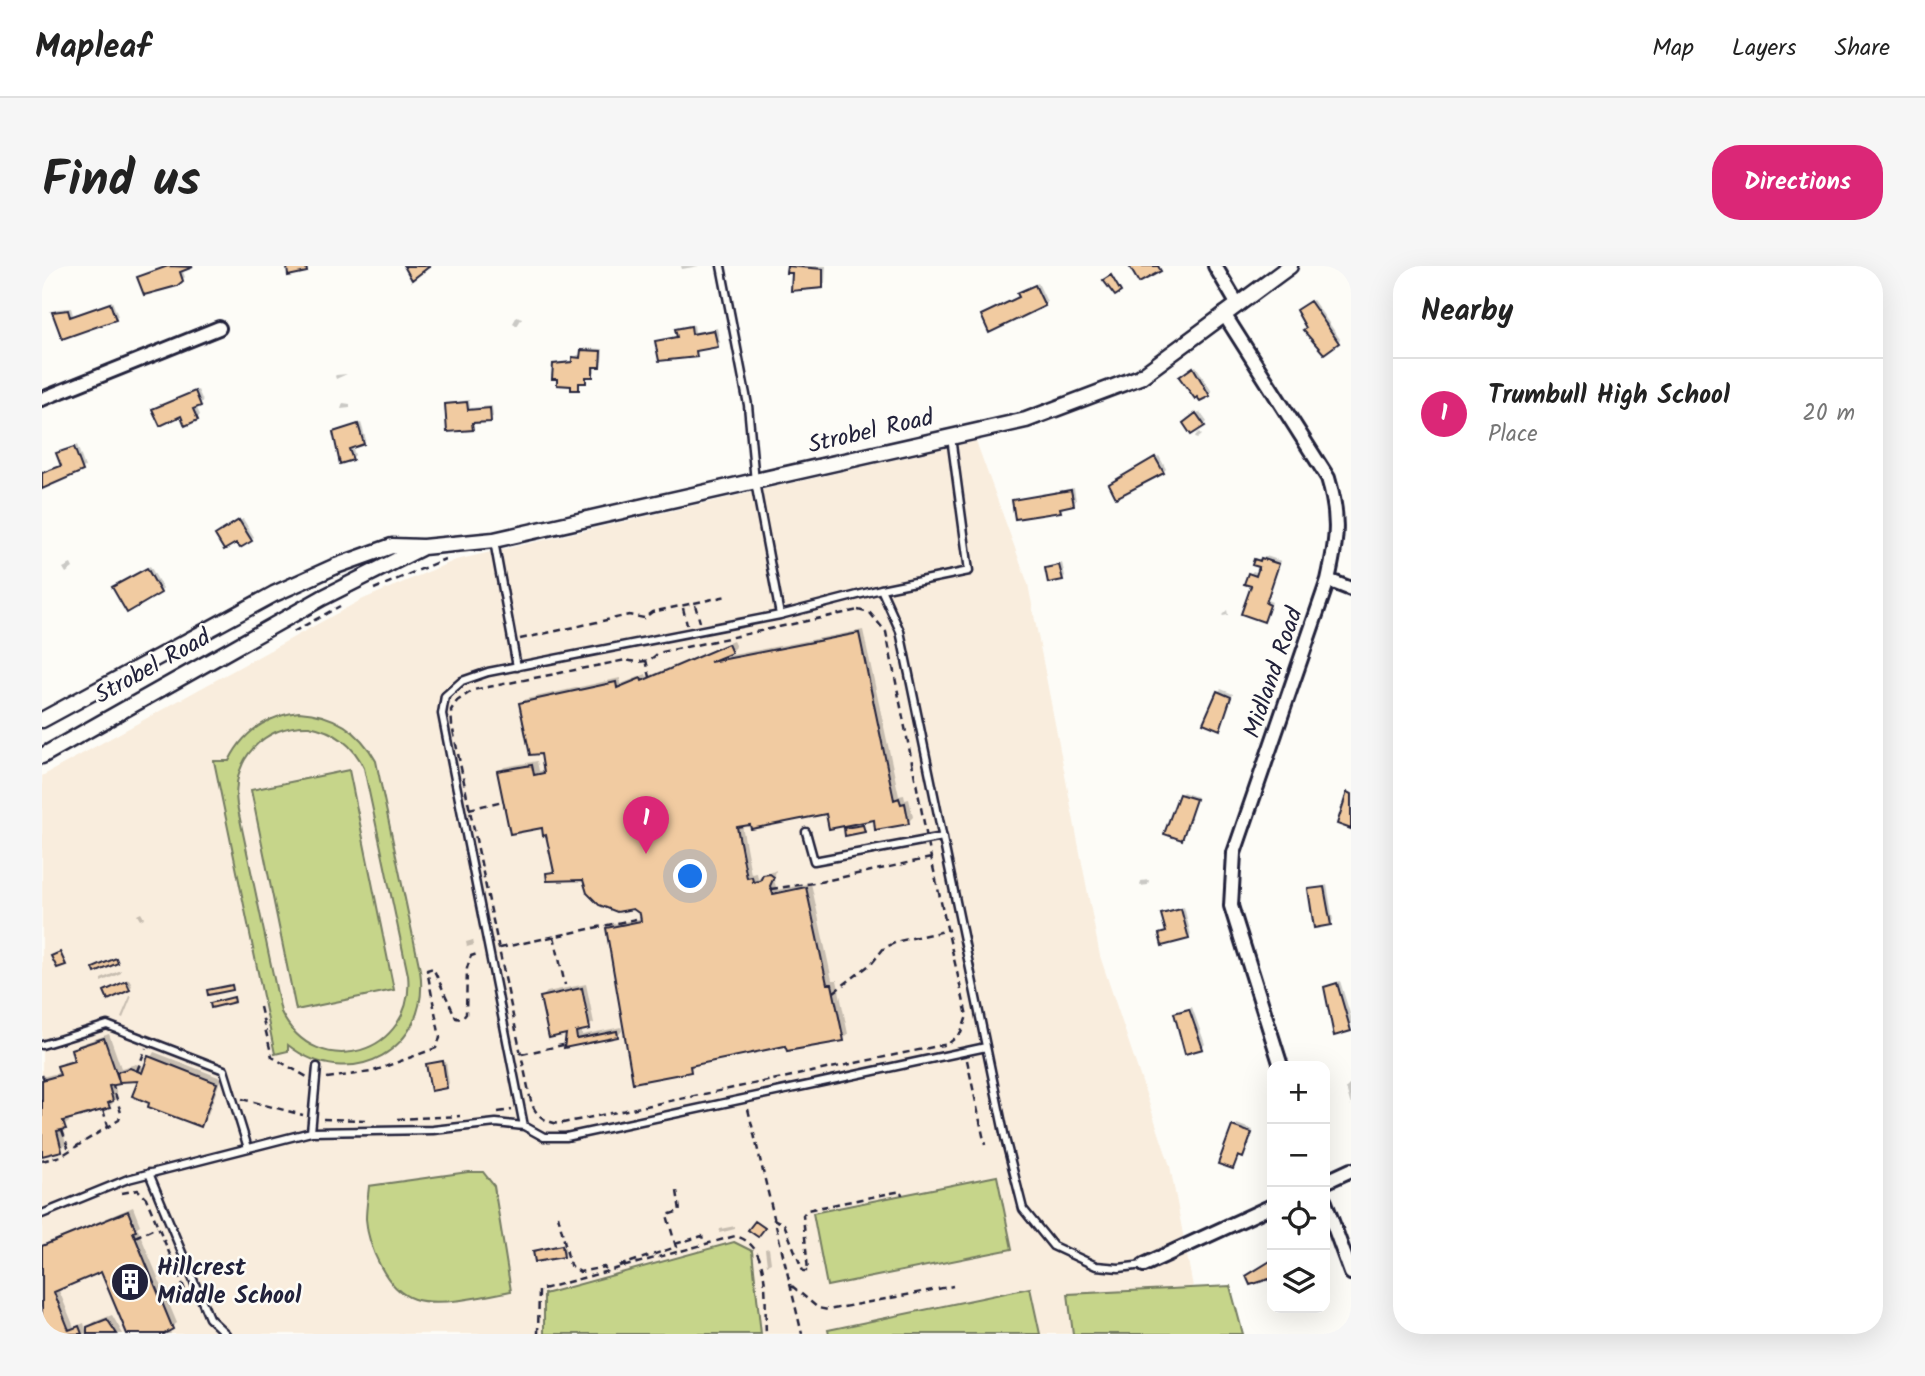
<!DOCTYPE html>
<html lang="en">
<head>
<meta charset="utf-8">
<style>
  :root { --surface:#fff; --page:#f6f6f6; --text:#222; --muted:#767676; --line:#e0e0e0; --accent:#db2777 }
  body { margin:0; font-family:Kalam,sans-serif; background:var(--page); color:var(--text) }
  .controls { position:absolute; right:21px; bottom:21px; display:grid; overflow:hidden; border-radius:14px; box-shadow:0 7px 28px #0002 }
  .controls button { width:63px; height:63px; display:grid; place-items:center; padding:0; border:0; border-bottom:2px solid var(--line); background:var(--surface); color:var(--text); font:35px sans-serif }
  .you { position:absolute; left:649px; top:611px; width:24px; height:24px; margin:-18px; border:5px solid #fff; border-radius:50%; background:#1a73e8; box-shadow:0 0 0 10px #1a73e833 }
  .badge { display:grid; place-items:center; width:46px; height:46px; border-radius:50%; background:var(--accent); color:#fff; font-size:23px; font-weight:700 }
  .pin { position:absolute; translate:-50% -58px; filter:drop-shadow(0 2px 4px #0008) }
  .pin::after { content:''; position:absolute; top:37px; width:24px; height:21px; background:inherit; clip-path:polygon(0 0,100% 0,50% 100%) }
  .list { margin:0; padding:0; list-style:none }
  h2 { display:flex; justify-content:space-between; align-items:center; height:91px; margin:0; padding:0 28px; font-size:30px }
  h2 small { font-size:23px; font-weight:400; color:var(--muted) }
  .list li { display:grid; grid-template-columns:46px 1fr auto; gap:21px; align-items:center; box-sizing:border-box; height:112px; padding:0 28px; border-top:2px solid var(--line) }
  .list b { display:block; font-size:26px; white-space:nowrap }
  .list p { margin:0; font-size:23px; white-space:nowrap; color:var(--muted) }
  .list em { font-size:23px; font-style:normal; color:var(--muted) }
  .icon { flex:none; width:38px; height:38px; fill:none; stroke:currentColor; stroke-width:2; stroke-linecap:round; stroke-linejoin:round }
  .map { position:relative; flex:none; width:1309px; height:1068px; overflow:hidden; border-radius:28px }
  header { display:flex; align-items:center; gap:42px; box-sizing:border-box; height:98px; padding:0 35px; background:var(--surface); border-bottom:2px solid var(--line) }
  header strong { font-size:33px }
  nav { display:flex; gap:38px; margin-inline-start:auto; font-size:24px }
  .intro { display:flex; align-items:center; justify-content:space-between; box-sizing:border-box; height:168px; padding:0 42px }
  h1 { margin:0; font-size:49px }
  .button { padding:18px 32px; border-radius:28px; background:var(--accent); color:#fff; font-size:24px; font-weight:700 }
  main { display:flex; gap:42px; padding:0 42px }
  aside { flex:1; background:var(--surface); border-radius:28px; box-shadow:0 7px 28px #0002 }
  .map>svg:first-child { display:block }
  .built { fill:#f9eddd }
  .green { fill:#c6d58a; stroke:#747c62; stroke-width:2; fill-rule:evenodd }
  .shadow { fill:#0003 }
  .building { fill:#f1cba1; stroke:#22223b; stroke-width:2 }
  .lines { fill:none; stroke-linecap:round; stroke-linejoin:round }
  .service-casing { stroke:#22223b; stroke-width:11 }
  .minor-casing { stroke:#22223b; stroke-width:18 }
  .tertiary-casing { stroke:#22223b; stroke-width:19 }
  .path { stroke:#22223b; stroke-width:2.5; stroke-dasharray:7 5; stroke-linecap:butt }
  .service { stroke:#fdfcf7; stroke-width:6 }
  .minor { stroke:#fdfcf7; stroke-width:12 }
  .tertiary { stroke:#fdfcf7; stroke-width:14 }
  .labels { text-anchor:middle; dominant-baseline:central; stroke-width:5; stroke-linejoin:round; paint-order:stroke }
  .street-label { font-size:24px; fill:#22223b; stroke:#fdfcf7 }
  .poi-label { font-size:24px; font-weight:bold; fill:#22223b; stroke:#fdfcf7; text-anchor:start }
</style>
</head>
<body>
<header>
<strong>Mapleaf</strong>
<nav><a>Map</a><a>Layers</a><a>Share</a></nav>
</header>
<div class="intro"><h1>Find us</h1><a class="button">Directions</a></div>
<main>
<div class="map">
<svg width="1309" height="1068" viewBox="0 0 1309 1068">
  <rect width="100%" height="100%" fill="#fdfcf7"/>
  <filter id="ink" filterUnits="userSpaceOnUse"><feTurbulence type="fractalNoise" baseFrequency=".0143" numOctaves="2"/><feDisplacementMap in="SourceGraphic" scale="14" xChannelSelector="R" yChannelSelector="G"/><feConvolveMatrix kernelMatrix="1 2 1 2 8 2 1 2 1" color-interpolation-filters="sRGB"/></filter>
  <g filter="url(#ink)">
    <path class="built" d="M934,175L986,318L1058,690L1128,900L1160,1068H0V510L319,334L414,294Z"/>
    <path class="green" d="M257,446C292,448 317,464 334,495L378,704C390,784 308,828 246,779V785L233,788L172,495H187C201,466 225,450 257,446ZM267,460C293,465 311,478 322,502L366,709C374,788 274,818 239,746L195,539C189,493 221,459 267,460Z
      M307,504L352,724L254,744L209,524Z
      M426,906H441L452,920L469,1025C445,1030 396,1041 372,1033C344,1024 326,980 324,953C324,942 326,931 327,920Z
      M955,910L970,983L785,1020L771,947Z
      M692,976L710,985L719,1068H502V1028Z
      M1188,1020L1201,1068H1031L1026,1028Z
      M988,1022L998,1068H787L786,1064Z"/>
    <path class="shadow" d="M124,0H148L140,3L143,11L140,14L97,11Z
      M639,0H657L640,3Z
      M746,0H784L783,17L780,20L746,5Z
      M996,17L1005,36L1002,39L977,27Z
      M1271,34L1298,73L1296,76L1266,61L1259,42Z
      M70,35L76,50L73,53L21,71L12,46L15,43L29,42L31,49Z
      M475,50L480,52L475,60L471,57Z
      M652,59L653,66L675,62L678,77L657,83L654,89L615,75L636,69L638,61Z
      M543,82L561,83L560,96L553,99V106L547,109L544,115H539L536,122L512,99L532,94L535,89H540Z
      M1154,100L1170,126L1159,133L1142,109Z
      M305,108L294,113L293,110L294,109Z
      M156,124L161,135L154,140L158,149L155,152L113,144Z
      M427,134L428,142L450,140L451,151L432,155L430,162L404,138Z
      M301,137L308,138V142L299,143Z
      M1158,146L1165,156L1162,159L1146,154Z
      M319,157L324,174L310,181L313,189L310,192L299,196L293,166Z
      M1157,166L1160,169L1155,173L1153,170Z
      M35,179L43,201L1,221L0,206L20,198L16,188Z
      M1117,190L1124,203L1121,206L1069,218Z
      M1032,222L1034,235L1018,244L972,235Z
      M201,253L212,271L209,274L195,275L178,267Z
      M1224,290L1239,295L1225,334L1230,336L1222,354L1208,308L1211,305L1217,307L1220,300L1214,294Z
      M1020,297L1023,310L1020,313L1005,303Z
      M29,298L31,302L24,307L21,302Z
      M108,300L121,323L118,326L75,319Z
      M1185,344L1186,349L1181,350L1180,349Z
      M821,364L857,530L862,529L863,534L867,533L871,551L866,556L785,546L700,559L709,608L715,607L716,613L734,604L732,614L735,624L769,617L790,714H795L806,768L801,773L744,778L652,798L648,804L566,663L571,658L601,652L600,648L542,612L506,608L513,602L506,567L457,506L462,501L495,495L497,505L504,504L500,486L479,438L484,433L578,412L579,418L604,408L605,411L691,375L694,381L685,390Z
      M1179,423L1191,428L1178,462L1176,426Z
      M1141,526L1155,531L1140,572L1138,529Z
      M1107,614L1106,619L1098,620L1099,615Z
      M1285,619L1291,654L1289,657L1268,624Z
      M1142,641L1149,669L1146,672L1119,668L1125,664L1121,648Z
      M99,647L102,652L98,654L95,649Z
      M431,674L432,679L425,681L424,676Z
      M79,704V707L59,716V713Z
      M87,713L90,720L87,723L64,725Z
      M1298,715L1309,751V763L1293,768L1283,721Z
      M544,718L552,757L539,763L540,769L579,761L580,765L575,770L524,780L526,766L500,731L505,726Z
      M88,730H90L81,752L79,751Z
      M1150,741L1163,778L1160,781L1134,748Z
      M67,768L79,802L94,798L103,802L112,786L179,812L164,854L159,859L99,814L72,816L75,829L72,836L67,841L26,852L27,856L20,862L24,878L19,883L0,888V811L19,806L17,801L22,796L33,793L31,784L36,779Z
      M404,796L407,817L405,820L387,799Z
      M1307,819H1309V840L1304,822Z
      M1195,858L1211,864L1203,887L1197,889L1191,901L1179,897Z
      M91,941L98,959L95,961L135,1057L127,1063L129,1068H85L60,1004L16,1022L32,1061L42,1057L44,1064L52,1056L70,1049L81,1068H0V979Z
      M693,960V963L677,967L678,963Z
      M522,977L524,987L521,990L493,985Z
      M727,982L729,997L725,999L723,983Z"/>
    <path class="building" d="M126,0L151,1L138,6L141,15L135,20L102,29L95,11Z
      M241,0H264L265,6L246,10L245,1Z
      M362,0H388L370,14Z
      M745,0L781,3V22L749,25L750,7H744Z
      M1087,0H1116L1119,5L1097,17Z
      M1069,9L1079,26L1073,30L1061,14Z
      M993,19L1003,40L947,67L939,49L977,31L975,27Z
      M1268,35L1297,77L1282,88L1261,64L1264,62L1254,44Z
      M68,37L74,54L20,73L10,46L26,44L28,51Z
      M649,60L650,68L672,64L676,81L654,85L655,91L617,95L613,75L635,71L633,63Z
      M539,84L559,85L558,101H551V111H544V117H537V124H529V120L515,119V113H510L511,98L530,96V91L538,92Z
      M1151,101L1168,130L1158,135L1155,131L1153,133L1137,111Z
      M153,125L159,140L151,143L156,154L143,160L139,150L118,160L110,143Z
      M425,136L426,144L448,142L449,156L430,157L431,164L405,166L403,138Z
      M1154,147L1163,160L1149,169L1141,157Z
      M316,158L322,178L307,183L311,194L298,198L291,166Z
      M32,181L41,205L0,223V207L19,200L14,187Z
      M1113,191L1122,207L1074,232L1067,218Z
      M1029,224L1032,239L1018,242L1019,246L973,253L970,234Z
      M197,254L210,275L198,282L194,277L182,284L173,269Z
      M1219,292L1237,298L1224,337L1228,339L1222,356L1199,348L1209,320L1202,318L1206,307L1214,310L1217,301L1210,299L1212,293L1218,295Z
      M1017,299L1021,314L1006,317L1003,302Z
      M105,302L119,327L85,347L70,321Z
      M817,367L852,534L857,532L859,538L863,537L867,558L833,564L832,554L787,563L784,548L709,563L708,559L695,561L705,612L710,611L711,616L718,615L721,609L728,608L732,611L728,620L731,628L764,621L785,718H790L802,775L745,785L743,780L648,800L649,806L591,817L564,662L599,655L598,648L591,643L575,646L557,639L545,627L541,614L505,615L504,607L512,606L504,569L501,570L500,562L468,568L455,505L490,499L492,509L502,507L499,488L488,489L477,437L574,416L575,422L599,412L600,415L686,378L690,387L668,396Z
      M1175,425L1189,431L1178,464L1161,457Z
      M1305,526L1309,528V563L1295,558Z
      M1137,528L1154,533L1140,574L1122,568Z
      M821,559L823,566L803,570L802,562Z
      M1282,621L1289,659L1272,662L1266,623Z
      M1139,643L1147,673L1120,680L1117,668L1124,666L1119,648Z
      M18,686L24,699L15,702L9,690Z
      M74,692L76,697L53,707L51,702Z
      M84,715L88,724L66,734L62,725Z
      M1295,717L1309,765L1292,770L1282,721Z
      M190,719L191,724L166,729L165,724Z
      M540,722L548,763L534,766L535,773L575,765L576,771L522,782L524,768L507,772L498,731Z
      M192,731L193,736L169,742L168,737Z
      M1147,743L1161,783L1143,788L1132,747Z
      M62,772L78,818L67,820L71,835L66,837L68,842L21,855L24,863L15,865L20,885L0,890V814L18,809L15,800L32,795L29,783Z
      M106,790L175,817L159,861L106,841L107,837L90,830L96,815L77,816L75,806L88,802L100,807Z
      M401,795L405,822L389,825L384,798Z
      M1190,860L1210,867L1201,892L1196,890L1191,903L1176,898Z
      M86,945L94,965L91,966L131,1063L122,1068H85L59,1006L12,1026L27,1064L37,1060L40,1068H0V980Z
      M713,955L723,962L716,971L706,964Z
      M520,979L522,991L493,996L491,985Z
      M1230,994V1021L1227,1013L1208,1019L1204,1010Z
      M65,1053L75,1068H45V1061Z"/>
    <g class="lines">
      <defs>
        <path id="service" d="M679,0L706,139L713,216L738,349L839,323L858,365L963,872L981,943L1011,980L1054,1000L1077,1002L1102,999
          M452,275L475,401
          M839,323L927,305L909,171
          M764,566L772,595L901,571
          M0,779L65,759L182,804L206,882
          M482,860L400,448L403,430L420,415L446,406L738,349
          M269,866L275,801
          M107,907L167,1052L184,1068
          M0,948L86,913L269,866L391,864L454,857L482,860L502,871H524L944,781"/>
        <path id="minor" d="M1173,0L1196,39
          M1182,48L1286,212C1298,252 1295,274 1286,314L1192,587L1189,640L1239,800
          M0,133L177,62
          M1286,314L1309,323
          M1283,916L1309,904
          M1283,936L1309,1007
          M1102,999L1230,940"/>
        <path id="tertiary" d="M0,454L232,328L294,300L350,280L381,281L452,274L984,154L1098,111L1248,0
          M0,490L280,332L381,281"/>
      </defs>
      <use href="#service" class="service-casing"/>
      <use href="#minor" class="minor-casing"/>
      <use href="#tertiary" class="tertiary-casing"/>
      <path class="path" d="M332,323L403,293
        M653,339L658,356
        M641,342L645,359
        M816,344L828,347L844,366L889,592L925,750L919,767L906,778L516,858C499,854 492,848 488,831L410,459L409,444L415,435L431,424L584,394C596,397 607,397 616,387Z
        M251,366L298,340
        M478,373L587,349L602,352L610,346L685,330
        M604,394L608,411
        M427,543L461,535
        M729,623L778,616L889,592
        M512,670L523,719
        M458,682L599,652
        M792,726L830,697L842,682L857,675L907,664
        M218,741L230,791L265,811
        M480,788L521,779
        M925,794L943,879
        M95,805L104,782
        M0,809L2,813
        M285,812L329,806L394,782L398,772L385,704L391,702L414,752L420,753L424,748L425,702L429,690L438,687
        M200,833L261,849
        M706,843L760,1068
        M61,844L66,860
        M456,846L470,844
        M281,853L323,854
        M355,853L418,850
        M20,864L27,884
        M0,895L19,890L77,854L79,847L71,820
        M80,927L96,924L104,932L148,1036
        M516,949L528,999L538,1006L562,1001L564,1004
        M731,953L742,958L761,1005H766L761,949L765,944L859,925L860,929
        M93,971L115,961
        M633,978L660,970L662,977
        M577,1000L634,981L625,949L638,945L635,925
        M750,1020L776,1042L786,1044L911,1020
        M496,1068L497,1024L693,970C731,979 722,1037 724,1068"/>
      <use href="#service" class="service"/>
      <use href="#minor" class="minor"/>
      <use href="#tertiary" class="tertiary"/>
    </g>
  </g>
  <defs>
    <symbol id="building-disc" viewBox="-11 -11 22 22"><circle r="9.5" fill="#22223b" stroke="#fdfcf7"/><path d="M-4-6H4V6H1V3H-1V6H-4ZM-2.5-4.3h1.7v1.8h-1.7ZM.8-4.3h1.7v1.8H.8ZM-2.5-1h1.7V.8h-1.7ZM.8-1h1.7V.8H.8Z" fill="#fff"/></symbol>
  </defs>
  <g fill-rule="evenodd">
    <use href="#building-disc" x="66" y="994" width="44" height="44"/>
  </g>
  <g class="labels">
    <g class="street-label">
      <text transform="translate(829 166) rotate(-13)">Strobel Road</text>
      <text transform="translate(111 401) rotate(-29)">Strobel Road</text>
      <text transform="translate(1232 407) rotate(-71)">Midland Road</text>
    </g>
    <g class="poi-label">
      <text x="115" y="1002">Hillcrest<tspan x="115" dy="28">Middle School</tspan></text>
    </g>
  </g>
</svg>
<div class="controls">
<button>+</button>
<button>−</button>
<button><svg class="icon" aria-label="locate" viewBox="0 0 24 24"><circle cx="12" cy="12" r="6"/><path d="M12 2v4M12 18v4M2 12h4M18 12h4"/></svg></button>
<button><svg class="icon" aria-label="layers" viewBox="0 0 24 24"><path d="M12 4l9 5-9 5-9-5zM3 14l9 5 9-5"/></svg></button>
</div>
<div class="you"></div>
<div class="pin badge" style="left:604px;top:588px">1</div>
</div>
<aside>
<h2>Nearby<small></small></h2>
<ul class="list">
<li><span class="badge">1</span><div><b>Trumbull High School</b><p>Place</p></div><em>20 m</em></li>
</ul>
</aside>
</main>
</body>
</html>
